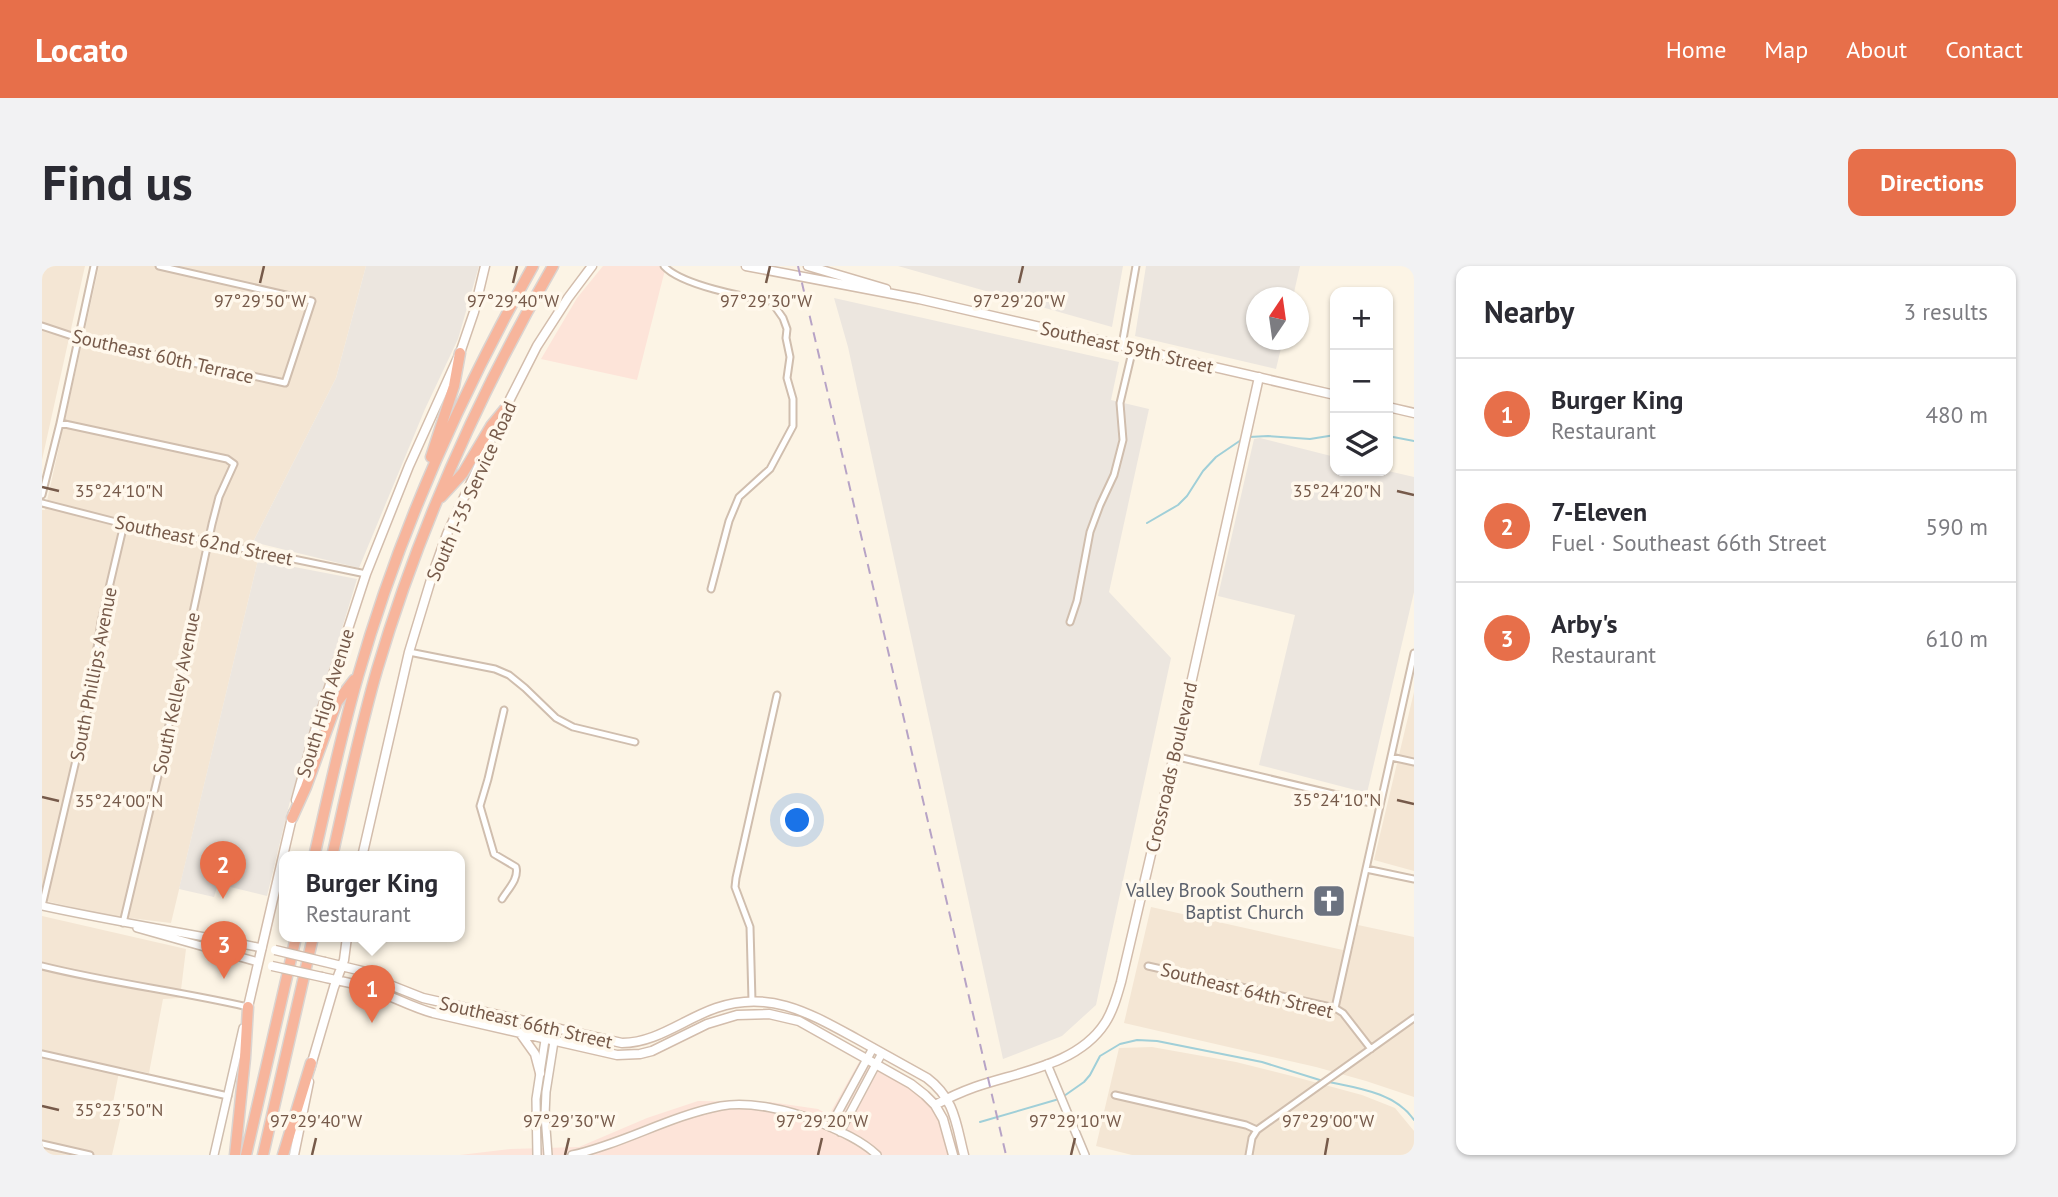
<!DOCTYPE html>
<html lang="en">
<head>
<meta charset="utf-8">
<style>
  :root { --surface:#fff; --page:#f2f2f3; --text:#2b2b33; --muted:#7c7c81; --line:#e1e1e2; --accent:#e76f4a }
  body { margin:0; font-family:"PT Sans",sans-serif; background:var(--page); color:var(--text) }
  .controls { position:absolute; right:21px; top:21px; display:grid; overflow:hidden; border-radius:14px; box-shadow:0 2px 5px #0004 }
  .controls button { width:63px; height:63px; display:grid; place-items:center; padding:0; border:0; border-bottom:2px solid var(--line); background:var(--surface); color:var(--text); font:35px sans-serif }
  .compass { position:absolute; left:1204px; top:21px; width:63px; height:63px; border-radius:50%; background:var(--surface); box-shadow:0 2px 5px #0004; rotate:13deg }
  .you { position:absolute; left:756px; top:555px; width:24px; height:24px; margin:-18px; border:5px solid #fff; border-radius:50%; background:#1a73e8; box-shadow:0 0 0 10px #1a73e833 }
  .badge { display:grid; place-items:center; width:46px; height:46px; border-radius:50%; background:var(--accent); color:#fff; font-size:23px; font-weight:700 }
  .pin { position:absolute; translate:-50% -58px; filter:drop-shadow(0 2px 4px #0008) }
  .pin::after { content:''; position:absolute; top:37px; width:24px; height:21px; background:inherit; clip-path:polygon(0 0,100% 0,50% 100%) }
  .popup { position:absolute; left:237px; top:585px; width:186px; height:91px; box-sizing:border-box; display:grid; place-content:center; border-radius:14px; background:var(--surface); filter:drop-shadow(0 2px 5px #0005); font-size:23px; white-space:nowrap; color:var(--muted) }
  .popup b { font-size:26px; color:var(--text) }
  .popup::after { content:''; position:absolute; left:50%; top:100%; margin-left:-14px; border:14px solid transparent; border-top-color:var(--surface) }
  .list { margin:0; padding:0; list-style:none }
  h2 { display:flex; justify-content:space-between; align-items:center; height:91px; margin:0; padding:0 28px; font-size:30px }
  h2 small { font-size:23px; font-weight:400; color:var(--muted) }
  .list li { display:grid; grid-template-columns:46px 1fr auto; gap:21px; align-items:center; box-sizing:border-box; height:112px; padding:0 28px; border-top:2px solid var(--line) }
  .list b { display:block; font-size:26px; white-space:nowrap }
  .list p { margin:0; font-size:23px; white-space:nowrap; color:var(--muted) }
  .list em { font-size:23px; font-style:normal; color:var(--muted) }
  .icon { flex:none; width:38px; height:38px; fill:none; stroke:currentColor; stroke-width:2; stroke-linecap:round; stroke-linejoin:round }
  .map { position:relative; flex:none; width:1372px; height:889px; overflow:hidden; border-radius:14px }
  header { display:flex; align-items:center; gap:42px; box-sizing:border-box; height:98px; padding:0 35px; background:var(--accent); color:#fff }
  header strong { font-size:33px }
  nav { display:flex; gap:38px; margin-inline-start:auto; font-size:24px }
  .intro { display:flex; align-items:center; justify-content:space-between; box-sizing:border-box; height:168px; padding:0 42px }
  h1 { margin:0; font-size:49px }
  .button { padding:18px 32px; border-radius:14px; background:var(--accent); color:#fff; font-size:24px; font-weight:700 }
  main { display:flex; gap:42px; padding:0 42px }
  aside { flex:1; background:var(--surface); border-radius:14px; box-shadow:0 2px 5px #0004 }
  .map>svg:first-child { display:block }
  .residential { fill:#f4e6d4 }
  .commercial { fill:#fde4d9 }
  .industrial { fill:#ece6df }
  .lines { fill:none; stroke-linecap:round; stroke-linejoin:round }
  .stream { stroke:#a0cfd8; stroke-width:2 }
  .minor-casing { stroke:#d0beae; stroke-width:9 }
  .tertiary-casing { stroke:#d0beae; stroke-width:10 }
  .secondary-casing { stroke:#d3bdac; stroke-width:11 }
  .motorway-casing { stroke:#dbd4d0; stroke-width:13 }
  .minor { stroke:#fff; stroke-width:5 }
  .tertiary { stroke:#fff; stroke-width:7 }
  .secondary { stroke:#fff; stroke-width:8 }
  .motorway { stroke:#f7b59c; stroke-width:10 }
  .rail { stroke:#b7a3c6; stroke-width:2; stroke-dasharray:10 7; stroke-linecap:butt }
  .secondary-bridge-casing { stroke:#d3bdac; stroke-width:11; stroke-linecap:butt }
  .secondary-bridge { stroke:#fff; stroke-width:8 }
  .ticks { fill:none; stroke:#765a4a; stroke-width:2.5 }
  .labels { text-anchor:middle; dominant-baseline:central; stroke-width:7; stroke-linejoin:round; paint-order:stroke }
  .street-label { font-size:19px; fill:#765a4a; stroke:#fff8ec }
  .worship-label { font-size:19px; fill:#5b616d; stroke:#fff8ec; text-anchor:end }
  .ticks-label { font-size:18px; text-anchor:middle; fill:#765a4a; stroke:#fff8ec; stroke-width:7; stroke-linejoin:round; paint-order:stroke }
</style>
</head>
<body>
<header>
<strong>Locato</strong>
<nav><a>Home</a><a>Map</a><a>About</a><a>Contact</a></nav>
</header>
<div class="intro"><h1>Find us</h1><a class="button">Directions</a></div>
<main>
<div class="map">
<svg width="1372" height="889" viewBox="0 0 1372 889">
  <rect width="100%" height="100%" fill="#fcf4e5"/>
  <path class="residential" d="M0,0H43L0,194Z
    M57,0H324L294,112L211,276L208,292L216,294L129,657L63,649L0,634V244H3Z
    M1372,426V605L1332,594Z
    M1109,641L1310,686L1316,659L1372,671V831L1324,815L1274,801L1082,757Z
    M0,650L144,683L138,732L121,733L107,807L78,801L69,847L79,850L70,889H0Z
    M1110,781L1194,796L1246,809L1320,829L1353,842L1372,865V889H1090L1054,880L1077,782Z"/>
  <path class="commercial" d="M561,0H624L595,114L499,93L535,32Z
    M817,796L859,817L887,837L896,853L907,889H418L468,883L537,881L605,852L656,835L728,836L776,843L787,849Z"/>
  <path class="industrial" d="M324,0H437L416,73L383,143L317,302L211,276L294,112Z
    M856,0H1081L1070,61Z
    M1104,0H1258L1251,31L1214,32V74H1241L1234,103L1093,70Z
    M792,32L1077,96L1069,134L1107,143L1067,326L1129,392L1054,739L1020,770L961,793L806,81Z
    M1218,172L1293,191V205H1346L1372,211V326L1325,527L1217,499L1253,349L1176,330L1212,173Z
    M216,294L315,313L249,531L225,630L176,618L172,631L137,623Z"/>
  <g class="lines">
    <path class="stream" d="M1346,170L1372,175
      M1207,171L1226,170L1268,173L1293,169
      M1105,257L1136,239L1145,230L1161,205L1174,191L1199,174
      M1287,816C1316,822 1354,827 1372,854
      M1022,830L1042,816L1048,809L1058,790L1078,778L1095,774L1115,775L1220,796L1281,815
      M938,856L1017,833"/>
    <defs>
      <path id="minor" d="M622,0C639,19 702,31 729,35L741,52L745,63L744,72L748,91L745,112L751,133V160L728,203L697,231L687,255L669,323
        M0,60L36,72L243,117L270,35L117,0
        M1080,79L1094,0
        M18,157L185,193L192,198L177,231L170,258L116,510L81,657
        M0,229L18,157L52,0
        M0,237L82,258L324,308
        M1028,356L1035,335L1048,266L1058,239L1072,209L1081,174L1078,137L1091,82
        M367,386L453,403L467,409L483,422L514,452L531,461L593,476
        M1132,490L1337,539
        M1349,491L1372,496
        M1324,603L1372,613
        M460,633C466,623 477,613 474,601L452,588L438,540L446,513L462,444
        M0,640L45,447L59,356L82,258
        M0,700C68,717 137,725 206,741
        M1106,700L1293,742L1301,747L1329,783
        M710,735L708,661L693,621L694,612L735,429
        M1293,742L1372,387
        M0,788L186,830
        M1073,829L1204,859L1215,864
        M0,878L48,889
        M1207,889L1210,872L1215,864L1372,752"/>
      <path id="tertiary" d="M0,640C73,656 146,667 220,682
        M95,662L216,696
        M1005,798L1043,889
        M788,861L831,782
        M798,866L840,787
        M172,889L201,762
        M495,889L494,833L505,761
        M506,889L503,849L504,826L514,763
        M530,889C581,878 627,850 679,840C708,835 747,844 774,855C795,864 818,873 835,889"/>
      <path id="secondary" d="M704,0L877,33L1293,129
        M766,0L844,23
        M1346,141L1372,147
        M254,534L274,461L324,308L367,200L418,87L432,46L443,0
        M320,591L367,386L391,307L405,268L463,143L495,80L526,32L550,0
        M283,696L324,706L343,717L381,732L580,777C614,777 642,753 674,742C728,723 769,748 815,773C838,786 862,799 885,812C913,833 914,858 922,889
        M280,711C296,715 313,717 329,723C350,730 369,741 391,747L575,789L598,788L610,785L665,758L695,749L727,748L757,755L869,818L883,829L893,839L901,853L911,889
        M206,741L251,547
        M478,767L493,788L498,807
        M268,803L292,721L302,694L305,671
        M893,839C906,832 919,826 933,821C976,806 1036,799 1063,757C1071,745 1075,730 1079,716L1150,413L1217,111
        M252,889L267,816"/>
      <path id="motorway" d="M389,191L412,120L418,87
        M399,231L421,207L449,160L463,143
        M250,552L264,521L295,436L312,414
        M272,591C286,530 299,469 316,410C357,266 418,130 491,0
        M290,591C304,529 317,466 335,404C377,262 437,128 511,0
        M193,889L203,792L206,741
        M204,889L254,671
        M221,889L271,671
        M241,889L269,797"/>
    </defs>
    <use href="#minor" class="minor-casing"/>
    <use href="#tertiary" class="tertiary-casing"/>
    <use href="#secondary" class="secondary-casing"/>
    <use href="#motorway" class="motorway-casing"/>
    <use href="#minor" class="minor"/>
    <use href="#tertiary" class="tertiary"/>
    <use href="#secondary" class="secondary"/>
    <use href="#motorway" class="motorway"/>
    <path class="rail" d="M756,0L964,889"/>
    <defs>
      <path id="secondary-bridge" d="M233,684L283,696
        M230,700L280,711"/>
    </defs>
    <use href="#secondary-bridge" class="secondary-bridge-casing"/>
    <use href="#secondary-bridge" class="secondary-bridge"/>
  </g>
  <path class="ticks" d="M218,17L222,0M471,17L475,0M724,17L728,0M977,17L981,0M0,221L17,225M1355,225L1372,229M0,531L17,535M1355,534L1372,538M0,840L17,844M270,889L274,872M523,889L527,872M776,889L780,872M1029,889L1033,872M1283,889L1286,872"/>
  <defs>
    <symbol id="church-square" viewBox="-11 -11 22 22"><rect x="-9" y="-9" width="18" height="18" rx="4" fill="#6b7280" stroke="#fff8ec"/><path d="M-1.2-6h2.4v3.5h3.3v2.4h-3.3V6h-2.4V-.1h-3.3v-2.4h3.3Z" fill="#fff"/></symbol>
  </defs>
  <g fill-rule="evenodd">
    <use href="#church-square" x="1268" y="616" width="38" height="38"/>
  </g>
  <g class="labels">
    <g class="street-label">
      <text transform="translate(1085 81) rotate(13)">Southeast 59th Street</text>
      <text transform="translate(121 90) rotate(13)">Southeast 60th Terrace</text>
      <text transform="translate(429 225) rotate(-66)">South I-35 Service Road</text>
      <text transform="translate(162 274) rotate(12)">Southeast 62nd Street</text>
      <text transform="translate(51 408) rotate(-79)">South Phillips Avenue</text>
      <text transform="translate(134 427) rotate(-78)">South Kelley Avenue</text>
      <text transform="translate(283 437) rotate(-73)">South High Avenue</text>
      <text transform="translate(1129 501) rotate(-77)">Crossroads Boulevard</text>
      <text transform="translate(1205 724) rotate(14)">Southeast 64th Street</text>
      <text transform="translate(484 756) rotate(13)">Southeast 66th Street</text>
    </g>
    <g class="worship-label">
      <text x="1262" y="624">Valley Brook Southern<tspan x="1262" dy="22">Baptist Church</tspan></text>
    </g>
  </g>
  <g class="ticks-label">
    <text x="218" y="41">97°29'50"W</text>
    <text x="471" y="41">97°29'40"W</text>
    <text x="724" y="41">97°29'30"W</text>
    <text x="977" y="41">97°29'20"W</text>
    <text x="1295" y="231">35°24'20"N</text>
    <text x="77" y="231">35°24'10"N</text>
    <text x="1295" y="540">35°24'10"N</text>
    <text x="77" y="541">35°24'00"N</text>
    <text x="77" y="850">35°23'50"N</text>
    <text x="274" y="861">97°29'40"W</text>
    <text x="527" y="861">97°29'30"W</text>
    <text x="780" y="861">97°29'20"W</text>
    <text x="1033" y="861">97°29'10"W</text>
    <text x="1286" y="861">97°29'00"W</text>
  </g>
</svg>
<div class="controls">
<button>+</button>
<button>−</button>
<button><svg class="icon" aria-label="layers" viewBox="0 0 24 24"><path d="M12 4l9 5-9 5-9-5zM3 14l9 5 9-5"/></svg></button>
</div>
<svg class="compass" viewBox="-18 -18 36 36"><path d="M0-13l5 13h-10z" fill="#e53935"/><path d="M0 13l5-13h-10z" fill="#7c7c81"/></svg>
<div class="you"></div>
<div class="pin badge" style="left:330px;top:757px">1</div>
<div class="popup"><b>Burger King</b>Restaurant</div>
<div class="pin badge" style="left:181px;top:633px">2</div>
<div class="pin badge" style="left:182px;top:713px">3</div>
</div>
<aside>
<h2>Nearby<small>3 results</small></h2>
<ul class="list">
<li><span class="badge">1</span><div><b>Burger King</b><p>Restaurant</p></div><em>480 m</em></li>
<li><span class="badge">2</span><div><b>7-Eleven</b><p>Fuel · Southeast 66th Street</p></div><em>590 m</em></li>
<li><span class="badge">3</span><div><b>Arby's</b><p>Restaurant</p></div><em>610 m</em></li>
</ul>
</aside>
</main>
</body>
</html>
